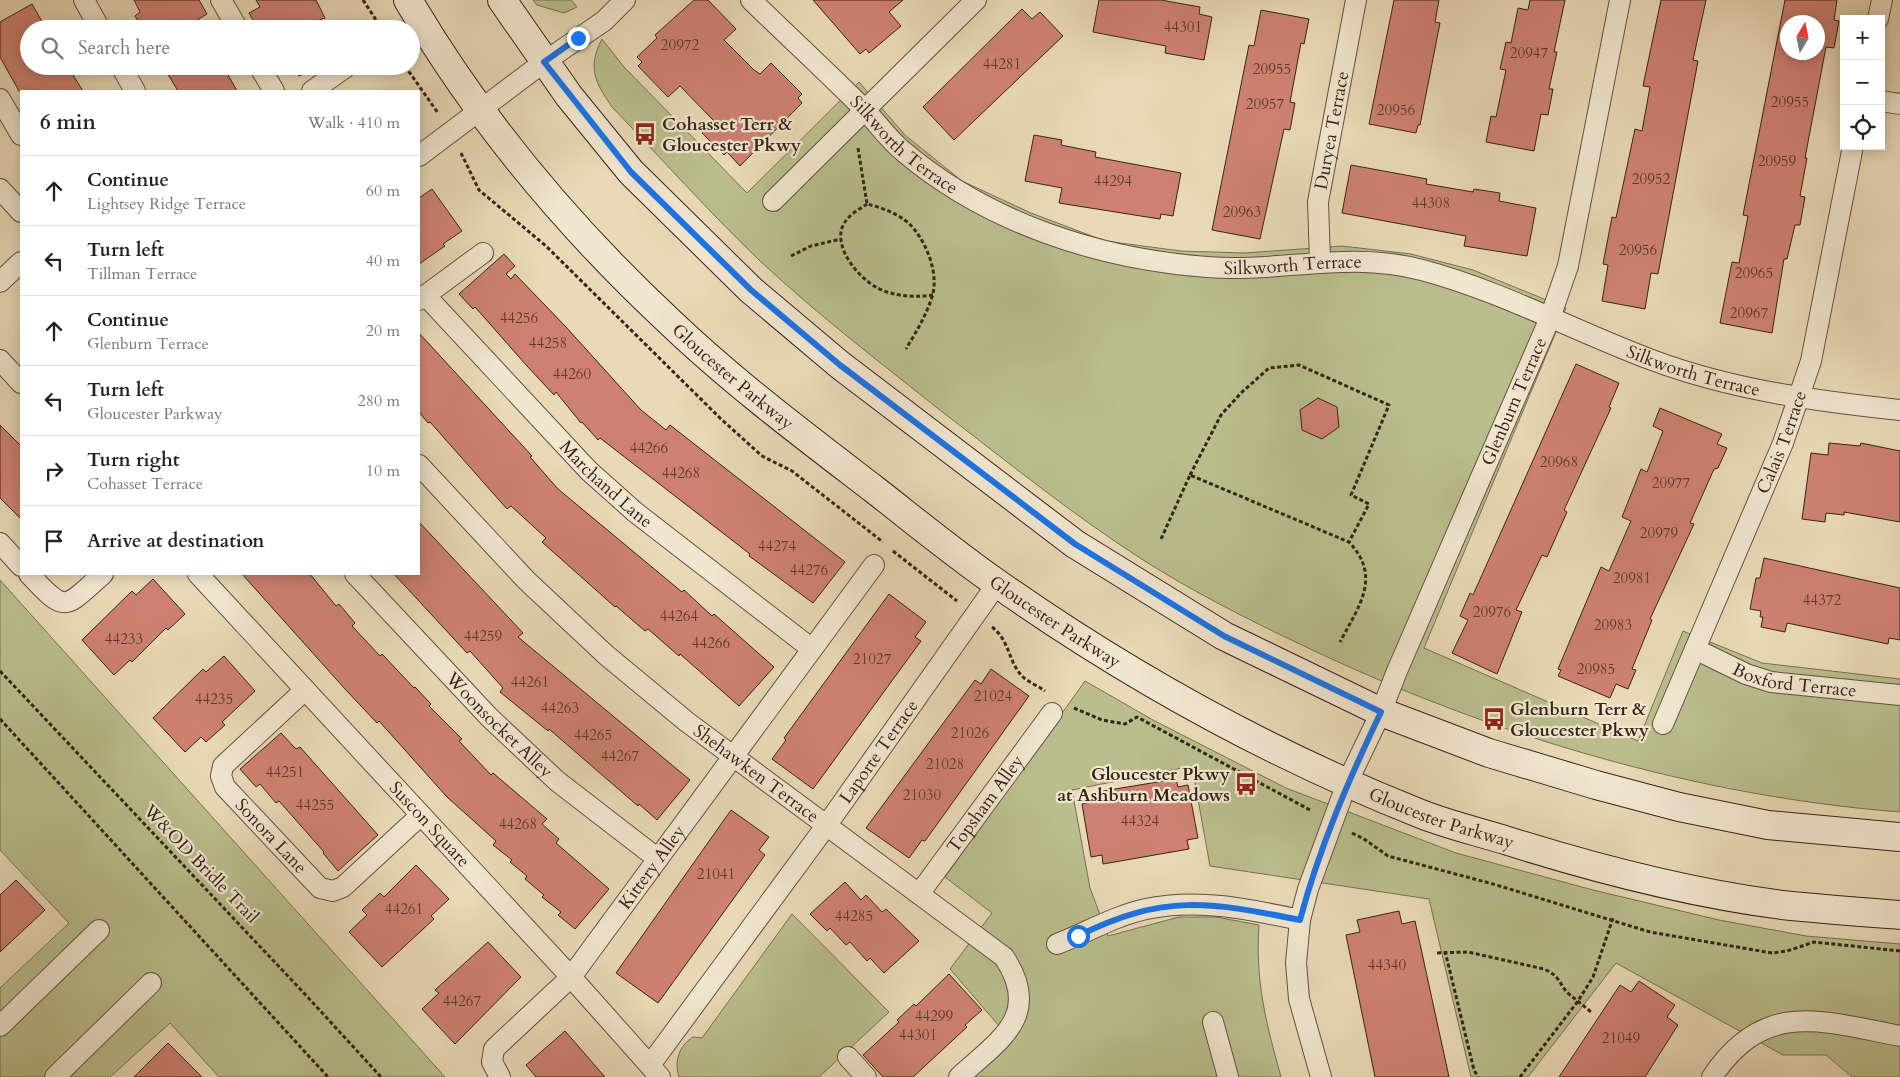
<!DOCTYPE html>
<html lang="en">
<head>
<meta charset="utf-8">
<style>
  :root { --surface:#fff; --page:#f6f6f6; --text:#222; --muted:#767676; --line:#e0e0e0 }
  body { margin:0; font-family:Cardo,serif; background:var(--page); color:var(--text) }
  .controls { position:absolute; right:15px; top:15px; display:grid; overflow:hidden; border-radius:0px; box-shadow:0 2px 12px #0003 }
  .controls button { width:45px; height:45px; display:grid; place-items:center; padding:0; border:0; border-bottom:1px solid var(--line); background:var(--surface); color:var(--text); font:25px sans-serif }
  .compass { position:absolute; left:1780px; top:15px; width:45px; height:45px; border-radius:50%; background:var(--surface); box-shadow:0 2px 12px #0003; rotate:10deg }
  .stop { position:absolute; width:15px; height:15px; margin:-11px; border:4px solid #1a73e8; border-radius:50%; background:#fff }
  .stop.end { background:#1a73e8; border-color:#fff; box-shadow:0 1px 5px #0008 }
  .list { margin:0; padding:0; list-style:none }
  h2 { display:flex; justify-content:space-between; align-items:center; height:65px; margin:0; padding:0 20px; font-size:21px }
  h2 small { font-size:16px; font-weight:400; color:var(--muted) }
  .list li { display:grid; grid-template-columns:32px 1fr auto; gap:15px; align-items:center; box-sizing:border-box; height:70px; padding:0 20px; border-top:1px solid var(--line) }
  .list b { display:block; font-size:19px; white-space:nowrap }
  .list p { margin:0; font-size:16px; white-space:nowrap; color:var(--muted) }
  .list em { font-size:16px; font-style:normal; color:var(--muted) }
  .icon { flex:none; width:28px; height:28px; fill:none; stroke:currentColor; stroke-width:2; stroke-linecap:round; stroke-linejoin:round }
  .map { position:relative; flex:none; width:1900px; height:1077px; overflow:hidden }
  .search { position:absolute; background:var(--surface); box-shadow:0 2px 12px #0003; left:20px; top:20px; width:400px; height:55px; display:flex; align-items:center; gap:12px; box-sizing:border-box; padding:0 18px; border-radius:28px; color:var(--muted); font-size:19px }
  .panel { position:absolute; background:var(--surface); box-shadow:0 2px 12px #0003; left:20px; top:90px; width:400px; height:485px; border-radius:0px }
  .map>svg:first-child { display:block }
  .green { fill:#b9be8c; stroke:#787052 }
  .building { fill:#ce8172; stroke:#372318; fill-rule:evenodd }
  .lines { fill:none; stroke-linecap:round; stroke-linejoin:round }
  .street-casing { stroke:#645040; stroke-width:22 }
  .secondary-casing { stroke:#372318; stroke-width:30 }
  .path { stroke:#372318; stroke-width:3; stroke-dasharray:4 2.5; stroke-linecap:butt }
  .street { stroke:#f1e6d0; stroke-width:20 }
  .secondary { stroke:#f1e6d0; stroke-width:28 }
  .route { stroke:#1a73e8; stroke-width:6 }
  .labels { text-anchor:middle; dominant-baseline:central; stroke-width:4.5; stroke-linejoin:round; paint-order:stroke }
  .number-label { font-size:15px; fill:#5d3a2e }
  .poi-label { font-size:18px; font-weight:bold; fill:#372318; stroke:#f1e6d0; text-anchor:start }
  .street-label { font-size:18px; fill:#372318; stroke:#f1e6d0 }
</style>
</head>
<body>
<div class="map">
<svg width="1900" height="1077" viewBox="0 0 1900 1077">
  <rect width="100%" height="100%" fill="#e9d9b6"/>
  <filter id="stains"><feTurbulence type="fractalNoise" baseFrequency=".004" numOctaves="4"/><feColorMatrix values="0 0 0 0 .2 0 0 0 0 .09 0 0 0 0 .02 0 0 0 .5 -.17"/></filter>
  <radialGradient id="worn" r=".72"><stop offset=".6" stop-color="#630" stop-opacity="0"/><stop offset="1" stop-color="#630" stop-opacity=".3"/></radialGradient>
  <path class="green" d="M533,0H571L577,7L564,13L537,5Z
    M602,39L624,67L747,193L859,82L905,135L962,181L1031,213L1105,241L1181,251L1245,253L1342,246L1411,254L1473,270L1566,308L1424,648L1638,741L1683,631L1762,663L1900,679V812C1695,796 1491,735 1306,647C1249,620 1193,592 1140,558C1072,514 1009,463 945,414C882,364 818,315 759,260C708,211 661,158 612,107C595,82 587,68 602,39Z
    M0,580L445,1077H219L170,1023L110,1077H0V988L69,923L0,850Z
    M1085,681L1153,720L1286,788L1456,853L1593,890L1719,920L1806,936L1900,944V1077H1852L1826,1055H1783L1616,963L1528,1077H1471L1429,899L1210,866L1192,766L1072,790L1090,888L1108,936L1179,917H1216L1259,925C1255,981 1266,1023 1281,1077H971L1012,1041L950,969L992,913L945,877Z
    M792,914L889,1012L819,1077H679C674,1061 679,1046 693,1037L702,1038Z"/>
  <path class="building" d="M134,0H199L207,14L197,20L201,29H143L135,16L140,12Z
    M256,0H316L325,18L319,20L324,29H258L249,13L260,7Z
    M694,0H708L736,29L724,40L754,70L760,74L771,63L802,94L798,98L802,103L740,166L727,152L724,155L702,133L714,121L680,86L668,97L638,66L642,62L637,57L657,38L655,35Z
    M813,0H903L889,12L901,26L869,53L866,49L860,54Z
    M1099,0H1161L1200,7L1199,14L1212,17L1204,60L1165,53L1166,46L1093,32Z
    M1394,0H1439L1435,22L1440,23L1420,125H1418L1416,133L1369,124Z
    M1530,0H1565L1554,52H1557L1549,89H1553L1548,115L1541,114L1534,151L1486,142L1491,116L1496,117L1506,70L1500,69L1506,42L1511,43L1518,8L1528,10Z
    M1661,0H1706L1693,60L1698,61L1658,274L1651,273L1645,309L1602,301L1608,265L1603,264L1612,217L1616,218L1635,129L1642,131L1650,87L1643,86Z
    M1785,0H1837L1834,20L1839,21L1834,48L1826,47L1805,158H1807L1800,196L1805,197L1800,225H1795L1787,259H1784L1772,333L1720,323L1732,262L1739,263L1748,216L1743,215ZM1788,22H1818V52H1788Z
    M32,4L44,25L51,21L55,29H29V66H76L79,72L73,75L83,91H19L0,57V22Z
    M1022,9L1032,19L1040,12L1063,36L954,140L923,107Z
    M1261,10L1309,19L1304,44L1301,43L1290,102L1295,103L1290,130L1284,129L1260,239L1212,230L1249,45L1254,46Z
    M163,66H223L237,91H178Z
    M294,66H317L299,76Z
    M1034,135L1062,140L1061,145L1096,152L1095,157L1181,173L1173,216L1161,214L1160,219L1147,217L1059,203L1062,188L1025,181Z
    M1351,165L1427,179L1426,184L1473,192L1474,189L1500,193L1499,201L1536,208L1527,256L1464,246L1466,236L1342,213Z
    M432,189L462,231L443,244L445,246L419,264V198Z
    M504,254L515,266L506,274L511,279L515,274L566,327L641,410L666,430L670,425L845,562L813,603L756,561L749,556L750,554L600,438L598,440L582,422L581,423L556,392L554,395L527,366L475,307L473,309L459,294Z
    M419,333L532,456L530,457L558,489L682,592L684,590L712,616L714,614L774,667L739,706L680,654L679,656L648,629L645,631L616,606L615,607L542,542L546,538L511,506L507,509L430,422L428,423L419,412Z
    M1576,364L1619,383L1609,407L1611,408L1564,510L1567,512L1547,557L1542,555L1516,610L1522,612L1497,674L1452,653L1468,620L1460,616L1470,593L1473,595Z
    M1318,398L1337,407L1339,427L1322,439L1302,430L1300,410Z
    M1660,408L1722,434L1717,444L1727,448L1718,468L1714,469L1690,523L1694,524L1650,619L1652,620L1632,669L1636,670L1628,689L1616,684L1610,698L1558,676L1561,670L1558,669L1601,567L1609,571L1631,521L1622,517L1641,469L1647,472L1663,431L1653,426Z
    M0,425L21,446V519L0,498Z
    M1829,443L1860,446L1861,443L1900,451V522L1844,512V515L1826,513L1825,522L1802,519L1811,453L1828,455Z
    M419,522L523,633L518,637L690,780L657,820L639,804L638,806L549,729L548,731L500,692L503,688L470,651L467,653L394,574H419Z
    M1764,558L1900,588V640L1889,638L1888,644L1787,623L1785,632L1761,627L1763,617H1760L1761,611L1750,609L1756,578H1760Z
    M242,574H310L336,606L339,604L355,623L352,626L380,656L382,654L414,688L415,687L431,704L429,706L462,739L459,741L491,775L493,773L547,819L542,824L559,839L556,843L609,889L575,929L558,915L561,912L542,897L544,895L525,879L527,876L510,862L512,860L493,845L496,841L447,797L379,721L377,723L345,689Z
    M153,579L185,614L168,630L166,628L132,662L130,660L114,675L82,640L132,591L136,595Z
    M889,594L926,622L915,637L921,641L813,789L772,759L786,740L784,738Z
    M224,656L255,691L222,722L225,725L206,742L201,737L185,752L153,718L203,669L206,672Z
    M991,669L1029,696L925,841L922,840L909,858L866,828L975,680L981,684Z
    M281,733L296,749L300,747L378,835L338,871L323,853L324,852L279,801L276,803L260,784L256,787L240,769Z
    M1176,779L1178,787L1188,785L1198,838L1187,840L1189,849L1103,864L1102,855L1091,857L1082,804L1092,802L1091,793Z
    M731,810L769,837L759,850L765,855L658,1003L616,973Z
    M416,865L449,899L431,916L434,919L382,967L349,932L367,915L362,910L380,893L384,897Z
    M16,880L45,910L0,952V895Z
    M845,882L861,900L866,895L882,912L886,909L919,941L884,973L870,958L867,961L850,942L846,945L830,928L827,931L810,914Z
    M1399,911L1402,924L1415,921L1449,1077H1375L1346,935L1360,932L1357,920Z
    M488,942L521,977L455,1044L422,1009L439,993L435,990Z
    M949,974L982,1010L965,1025L967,1027L913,1077H883L863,1055L899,1022L897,1020L914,1004L916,1006Z
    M1639,981L1675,1005L1667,1017L1678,1025L1645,1077H1559L1620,985L1631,992Z
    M565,1031L605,1077H536L526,1065Z
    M168,1043L202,1077H134Z"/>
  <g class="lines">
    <defs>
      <g id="street">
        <path d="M84,0L100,29"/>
        <path d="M221,0L238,29"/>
        <path id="s1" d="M751,0C789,37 828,73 865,110C878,124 889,140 904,152C988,223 1099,259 1207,267C1281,273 1347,250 1422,270C1501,291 1575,331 1652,360C1732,390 1816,401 1900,410"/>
        <path d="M1878,19L1882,0"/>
        <path d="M121,66L135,91"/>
        <path d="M259,66L274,91"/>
        <path d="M312,91L346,67"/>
        <path d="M0,99L21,135"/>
        <path d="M1881,101L1900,104"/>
        <path d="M419,156L544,62L604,21L625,0"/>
        <path d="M0,189L21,212"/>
        <path d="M773,201L976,0"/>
        <path id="s2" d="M1320,261L1318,202L1356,0"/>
        <path d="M0,282L21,262"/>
        <path id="s3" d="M425,295L589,471L635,512L812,649"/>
        <path d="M419,300L483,253"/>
        <path d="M0,360L21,383"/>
        <path id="s4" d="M419,465L526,580L606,655L687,722L1004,957C1043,1016 999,1040 959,1077"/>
        <path d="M0,543L21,566"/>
        <path d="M29,574C66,614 64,609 103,574"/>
        <path id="s5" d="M198,574L571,977L660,1077"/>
        <path id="s6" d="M355,574L489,717L557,781L658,859"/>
        <path id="s7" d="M1695,649L1746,674L1771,682L1900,695"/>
        <path id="s8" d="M305,690L223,766L221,776L225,787L320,888L333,891L343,887L421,815"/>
        <path id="s9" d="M1663,724L1783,443L1811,361L1853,146"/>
        <path id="s10" d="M919,894L1052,713"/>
        <path d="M1057,944C1086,933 1114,916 1146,909C1198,898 1249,909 1300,920"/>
        <path d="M1213,1022L1228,1077"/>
        <path d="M0,1026L99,930"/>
        <path d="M848,1057L866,1077"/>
        <path id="s11" d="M650,1065L826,826L997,584"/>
        <path d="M55,1077L151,983"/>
        <path id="s12" d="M500,1077L492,1062L494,1049L571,977L874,565"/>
        <path id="s13" d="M1321,1077L1299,999L1296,963L1300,920L1308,889L1347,783L1381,712L1397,671L1550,318L1568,266L1620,0"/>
        <path d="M1712,1077C1764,999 1822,1021 1900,1036"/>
      </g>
      <g id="secondary">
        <path id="s14" d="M408,0C479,121 569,228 671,323C735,384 806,437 875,490C916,522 956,555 998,584C1129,676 1272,755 1421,814C1449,825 1479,832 1508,841C1597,869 1689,893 1782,905C1821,909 1861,912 1900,915"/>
        <path d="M502,0L569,96L631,172L751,290L840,365L1075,544L1224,636L1381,712L1489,753L1596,785L1679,807L1768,825L1900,837"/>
      </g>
    </defs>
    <use href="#street" class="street-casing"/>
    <use href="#secondary" class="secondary-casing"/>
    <path class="path" d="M363,0L382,29
      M405,66L438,113
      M858,148L867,204C883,208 903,215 914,229C928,246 939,276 932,297C926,316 916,332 906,349
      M461,153L479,190L546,246L721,419L762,456L792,471L883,542
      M867,204C858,210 846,216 842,228C834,252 865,286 887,292C903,297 917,297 933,295
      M791,256L811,246L841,239
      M1190,475L1221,415L1241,393L1269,368L1299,365L1389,405L1351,495L1369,504L1349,542
      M1161,539L1190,475L1349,542C1382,577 1359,606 1340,642
      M893,551L957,601
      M992,627C1010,641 1008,661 1022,676C1028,682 1038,686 1045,691
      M0,671L303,992L381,1077
      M1074,708L1102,720L1125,724L1137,717L1312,811
      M0,719L328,1077
      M1352,833L1364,839L1388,856L1493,884L1650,932L1772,953L1787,951L1814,942L1900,951
      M1445,951L1474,1070L1478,1077
      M1437,953L1468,952L1544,969C1562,977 1558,984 1569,994C1576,1000 1584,1006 1591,1012
      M1520,1077L1578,1001L1593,977L1613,918"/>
    <use href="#street" class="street"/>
    <use href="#secondary" class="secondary"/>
  </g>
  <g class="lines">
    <path class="route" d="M578,38L544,62L631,172L751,290L840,365L1075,544L1224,636L1381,712C1349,779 1319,848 1300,920C1210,902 1164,893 1078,936"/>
  </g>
  <defs>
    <symbol id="bus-bare" viewBox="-9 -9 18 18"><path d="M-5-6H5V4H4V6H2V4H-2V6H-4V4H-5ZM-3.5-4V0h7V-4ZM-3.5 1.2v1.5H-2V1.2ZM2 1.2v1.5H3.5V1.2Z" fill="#8f2418" stroke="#f1e6d0" stroke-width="2.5" paint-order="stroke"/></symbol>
  </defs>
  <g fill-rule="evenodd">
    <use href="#bus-bare" x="629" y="118" width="32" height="32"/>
    <use href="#bus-bare" x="1478" y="703" width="32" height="32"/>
    <use href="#bus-bare" x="1230" y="768" width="32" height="32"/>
  </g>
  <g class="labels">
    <g class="number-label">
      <text x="1183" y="27">44301</text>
      <text x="680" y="45">20972</text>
      <text x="1529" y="53">20947</text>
      <text x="1002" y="64">44281</text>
      <text x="1272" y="69">20955</text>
      <text x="1790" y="102">20955</text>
      <text x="1265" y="104">20957</text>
      <text x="1396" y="110">20956</text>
      <text x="1777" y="161">20959</text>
      <text x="1651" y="179">20952</text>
      <text x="1113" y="181">44294</text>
      <text x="1431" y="203">44308</text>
      <text x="1242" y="212">20963</text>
      <text x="1638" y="250">20956</text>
      <text x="1754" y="273">20965</text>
      <text x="1749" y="313">20967</text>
      <text x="519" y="318">44256</text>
      <text x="548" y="343">44258</text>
      <text x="572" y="374">44260</text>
      <text x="649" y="448">44266</text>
      <text x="1559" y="462">20968</text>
      <text x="681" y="473">44268</text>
      <text x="1671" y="483">20977</text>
      <text x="1659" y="533">20979</text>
      <text x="777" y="546">44274</text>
      <text x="809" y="570">44276</text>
      <text x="1632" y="578">20981</text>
      <text x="1822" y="600">44372</text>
      <text x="1492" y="612">20976</text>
      <text x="679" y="616">44264</text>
      <text x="1613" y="625">20983</text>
      <text x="483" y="636">44259</text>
      <text x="124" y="639">44233</text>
      <text x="711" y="643">44266</text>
      <text x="872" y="659">21027</text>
      <text x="1596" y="669">20985</text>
      <text x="530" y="682">44261</text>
      <text x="993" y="696">21024</text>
      <text x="214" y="699">44235</text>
      <text x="560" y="708">44263</text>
      <text x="970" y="733">21026</text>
      <text x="593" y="735">44265</text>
      <text x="620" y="756">44267</text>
      <text x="945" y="764">21028</text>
      <text x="285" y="772">44251</text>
      <text x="922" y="795">21030</text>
      <text x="315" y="805">44255</text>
      <text x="1140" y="821">44324</text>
      <text x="518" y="824">44268</text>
      <text x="716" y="874">21041</text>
      <text x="404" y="909">44261</text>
      <text x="854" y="916">44285</text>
      <text x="1387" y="965">44340</text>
      <text x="462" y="1001">44267</text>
      <text x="934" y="1016">44299</text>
      <text x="918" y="1035">44301</text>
      <text x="1621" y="1038">21049</text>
    </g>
    <g class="poi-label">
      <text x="662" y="124">Cohasset Terr &amp;<tspan x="662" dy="21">Gloucester Pkwy</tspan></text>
      <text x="1510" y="709">Glenburn Terr &amp;<tspan x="1510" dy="21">Gloucester Pkwy</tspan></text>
      <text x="1230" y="774" text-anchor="end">Gloucester Pkwy<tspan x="1230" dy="21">at Ashburn Meadows</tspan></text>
    </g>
    <g class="street-label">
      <text stroke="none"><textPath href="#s2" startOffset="132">Duryea Terrace</textPath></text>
      <text stroke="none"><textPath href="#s1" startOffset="211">Silkworth Terrace</textPath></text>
      <text stroke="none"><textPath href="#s1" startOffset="631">Silkworth Terrace</textPath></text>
      <text stroke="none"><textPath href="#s1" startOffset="1051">Silkworth Terrace</textPath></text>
      <text stroke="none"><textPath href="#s14" startOffset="500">Gloucester Parkway</textPath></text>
      <text stroke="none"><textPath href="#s13" startOffset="722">Glenburn Terrace</textPath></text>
      <text stroke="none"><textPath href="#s9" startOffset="306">Calais Terrace</textPath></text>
      <text stroke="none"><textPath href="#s3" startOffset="262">Marchand Lane</textPath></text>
      <text stroke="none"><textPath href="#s14" startOffset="905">Gloucester Parkway</textPath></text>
      <text stroke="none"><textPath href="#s7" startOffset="106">Boxford Terrace</textPath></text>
      <text stroke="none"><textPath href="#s6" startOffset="209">Woonsocket Alley</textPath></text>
      <text stroke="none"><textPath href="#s11" startOffset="388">Laporte Terrace</textPath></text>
      <text stroke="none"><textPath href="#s4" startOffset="458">Shehawken Terrace</textPath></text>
      <text stroke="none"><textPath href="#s10" startOffset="112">Topsham Alley</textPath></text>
      <text stroke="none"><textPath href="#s14" startOffset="1340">Gloucester Parkway</textPath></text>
      <text stroke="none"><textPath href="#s5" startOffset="341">Suscon Square</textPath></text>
      <text stroke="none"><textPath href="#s8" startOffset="201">Sonora Lane</textPath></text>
      <text transform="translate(201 864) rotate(46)">W&amp;OD Bridle Trail</text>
      <text stroke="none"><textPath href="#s12" startOffset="272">Kittery Alley</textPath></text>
    </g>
  </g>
  <rect width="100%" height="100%" filter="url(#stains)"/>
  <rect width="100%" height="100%" fill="url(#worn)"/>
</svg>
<div class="controls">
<button>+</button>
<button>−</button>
<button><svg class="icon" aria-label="locate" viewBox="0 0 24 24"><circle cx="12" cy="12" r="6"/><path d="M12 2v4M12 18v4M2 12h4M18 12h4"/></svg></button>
</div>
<svg class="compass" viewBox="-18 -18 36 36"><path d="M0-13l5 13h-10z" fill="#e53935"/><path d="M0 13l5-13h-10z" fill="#767676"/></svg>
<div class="stop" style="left:1078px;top:936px"></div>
<div class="stop end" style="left:578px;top:38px"></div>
<div class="search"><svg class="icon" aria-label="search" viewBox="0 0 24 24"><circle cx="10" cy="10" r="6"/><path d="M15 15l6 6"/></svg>Search here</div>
<section class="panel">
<h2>6 min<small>Walk · 410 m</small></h2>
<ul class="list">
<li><svg class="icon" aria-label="ahead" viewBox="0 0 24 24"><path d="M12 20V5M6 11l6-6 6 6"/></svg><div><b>Continue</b><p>Lightsey Ridge Terrace</p></div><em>60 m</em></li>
<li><svg class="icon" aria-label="left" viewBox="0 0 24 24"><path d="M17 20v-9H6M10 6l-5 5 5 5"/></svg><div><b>Turn left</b><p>Tillman Terrace</p></div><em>40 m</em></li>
<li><svg class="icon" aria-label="ahead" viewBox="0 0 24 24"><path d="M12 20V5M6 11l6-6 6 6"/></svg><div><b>Continue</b><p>Glenburn Terrace</p></div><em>20 m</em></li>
<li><svg class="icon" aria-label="left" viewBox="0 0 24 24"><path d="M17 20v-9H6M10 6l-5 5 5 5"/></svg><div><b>Turn left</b><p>Gloucester Parkway</p></div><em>280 m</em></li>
<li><svg class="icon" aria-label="right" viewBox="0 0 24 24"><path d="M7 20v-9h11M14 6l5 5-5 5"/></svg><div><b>Turn right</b><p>Cohasset Terrace</p></div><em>10 m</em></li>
<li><svg class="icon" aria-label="arrive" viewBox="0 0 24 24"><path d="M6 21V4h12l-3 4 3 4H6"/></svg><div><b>Arrive at destination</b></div></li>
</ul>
</section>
</div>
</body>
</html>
